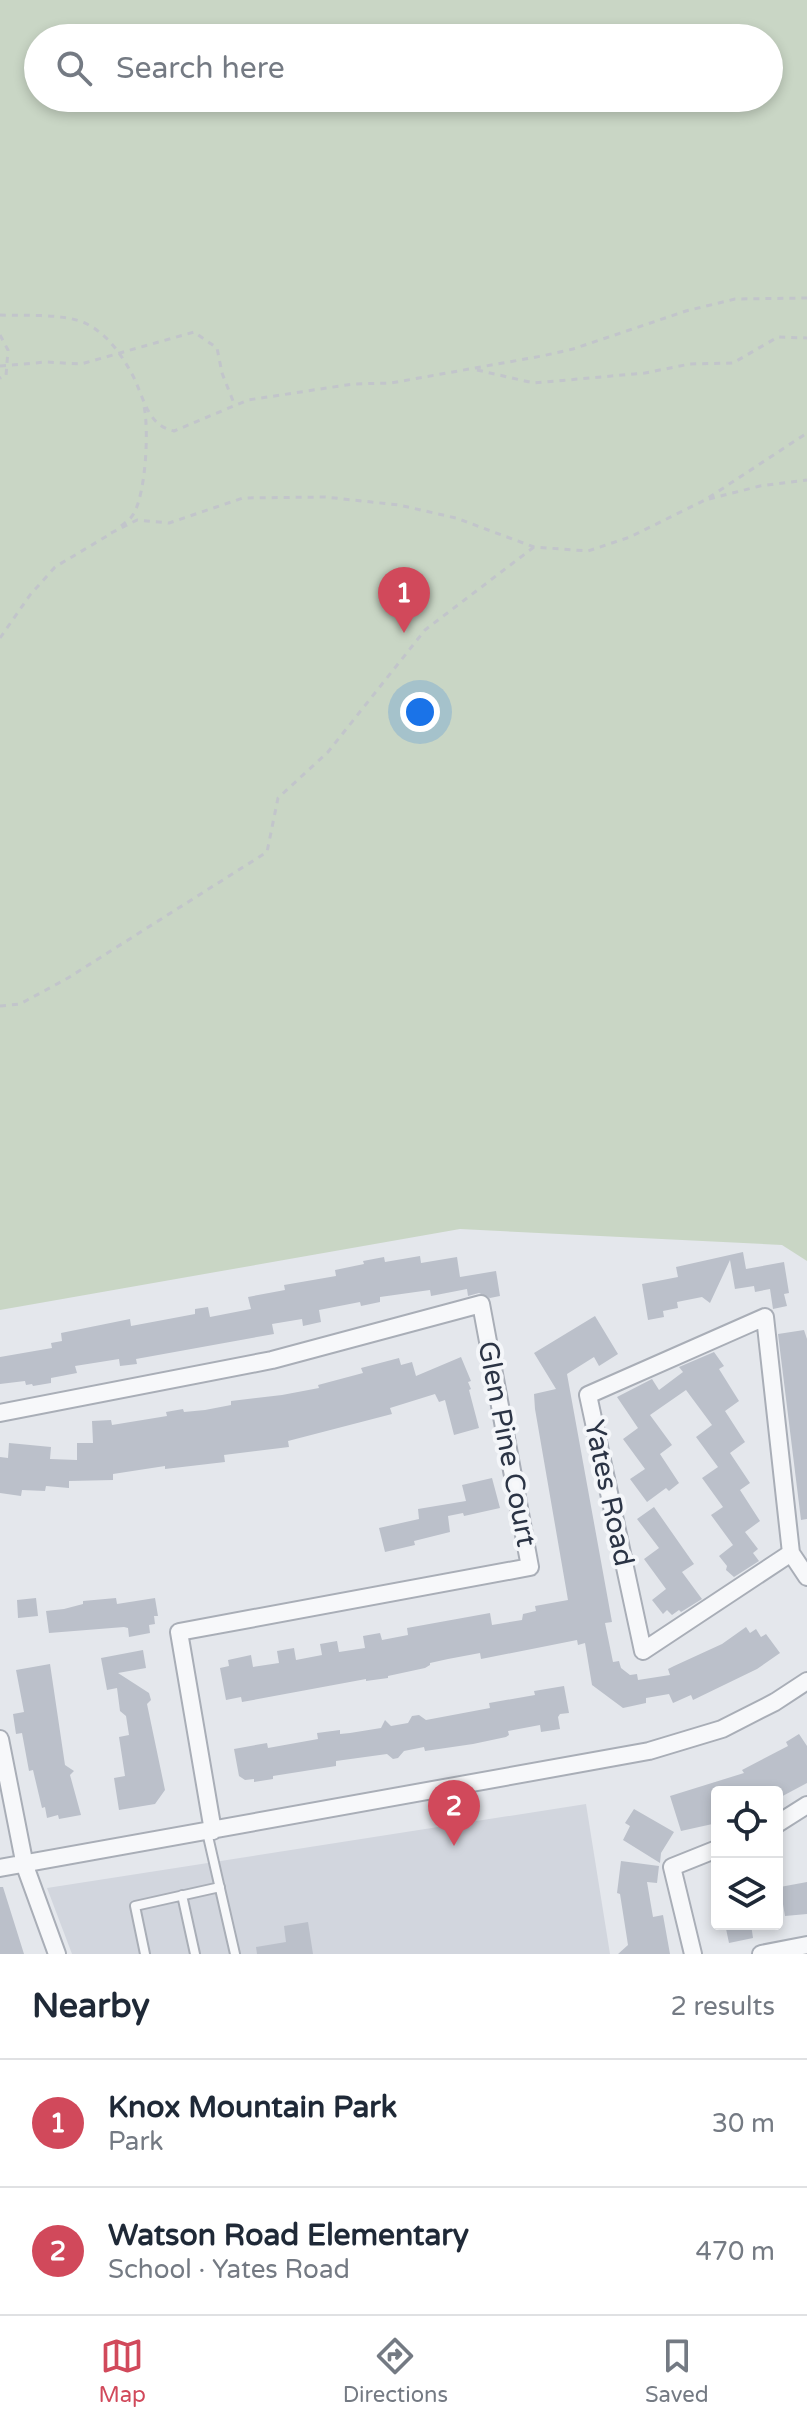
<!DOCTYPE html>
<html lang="en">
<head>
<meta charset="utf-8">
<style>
  :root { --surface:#fff; --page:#f2f2f3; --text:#1f2937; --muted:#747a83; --line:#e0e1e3; --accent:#d1495b }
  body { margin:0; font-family:"Varela Round",sans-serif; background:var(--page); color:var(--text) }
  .controls { position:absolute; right:24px; bottom:24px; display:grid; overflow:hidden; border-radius:8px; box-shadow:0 4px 12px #0003 }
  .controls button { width:72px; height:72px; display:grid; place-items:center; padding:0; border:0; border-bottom:2px solid var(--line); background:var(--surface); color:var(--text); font:40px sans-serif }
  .you { position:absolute; left:420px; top:712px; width:28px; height:28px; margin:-20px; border:6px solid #fff; border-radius:50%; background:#1a73e8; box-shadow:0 0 0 12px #1a73e833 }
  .badge { display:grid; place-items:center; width:52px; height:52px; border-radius:50%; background:var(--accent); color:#fff; font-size:26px; font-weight:700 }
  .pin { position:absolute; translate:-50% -66px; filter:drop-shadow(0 2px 4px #0008) }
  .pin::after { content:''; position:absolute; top:42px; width:28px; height:24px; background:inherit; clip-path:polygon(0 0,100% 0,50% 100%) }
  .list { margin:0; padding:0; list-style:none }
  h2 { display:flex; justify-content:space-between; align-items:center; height:104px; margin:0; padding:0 32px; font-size:34px }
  h2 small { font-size:26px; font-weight:400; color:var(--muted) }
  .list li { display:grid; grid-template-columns:52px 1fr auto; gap:24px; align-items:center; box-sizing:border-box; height:128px; padding:0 32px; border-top:2px solid var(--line) }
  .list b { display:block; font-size:30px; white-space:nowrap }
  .list p { margin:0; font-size:26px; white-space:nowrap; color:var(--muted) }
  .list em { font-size:26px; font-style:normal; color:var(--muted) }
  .icon { flex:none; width:44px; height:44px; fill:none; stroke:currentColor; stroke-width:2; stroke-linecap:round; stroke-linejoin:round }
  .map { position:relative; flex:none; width:807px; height:1954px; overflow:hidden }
  .search { position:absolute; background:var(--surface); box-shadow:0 4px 12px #0003; left:24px; right:24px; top:24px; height:88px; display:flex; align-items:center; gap:20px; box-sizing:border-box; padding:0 28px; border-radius:44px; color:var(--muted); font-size:30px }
  .sheet { height:360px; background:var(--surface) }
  nav { display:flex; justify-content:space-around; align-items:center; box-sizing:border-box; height:112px; border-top:2px solid var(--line); background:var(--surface); font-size:22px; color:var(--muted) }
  nav a { display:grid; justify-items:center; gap:4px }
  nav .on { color:var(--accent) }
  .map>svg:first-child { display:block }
  .built { fill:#d2d6de }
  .green { fill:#c9d6c5; fill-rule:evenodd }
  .building { fill:#bbc0ca }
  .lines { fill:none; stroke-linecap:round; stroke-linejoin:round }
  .lane-casing { stroke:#a9aeb7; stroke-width:12 }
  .street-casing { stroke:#a9aeb7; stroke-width:20 }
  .path { stroke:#c2c5cb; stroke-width:3; stroke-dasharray:6 6; stroke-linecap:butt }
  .lane { stroke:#f7f8fa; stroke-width:8 }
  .street { stroke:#f7f8fa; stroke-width:16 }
  .labels { text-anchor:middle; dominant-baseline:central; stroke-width:8; stroke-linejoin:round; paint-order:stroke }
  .street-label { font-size:28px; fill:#2b3445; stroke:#f4f6f9 }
</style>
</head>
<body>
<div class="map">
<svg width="807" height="1954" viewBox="0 0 807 1954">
  <rect width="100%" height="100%" fill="#e4e7ec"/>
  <path class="built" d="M586,1804L610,1954H72L47,1888Z"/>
  <path class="green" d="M0,0H807V1261L782,1245L460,1229L0,1310ZM38,38H769V98H38Z"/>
  <path class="building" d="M743,1252L746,1269L784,1262L789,1293L784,1294L787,1306L773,1309L770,1289L755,1292L754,1286L735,1289L730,1260L710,1303L702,1297L677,1302L678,1308L663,1311L664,1317L648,1320L642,1284L678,1277L676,1267Z
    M420,1256L421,1263L457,1257L460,1277L496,1271L500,1296L490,1298L479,1293L468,1296L467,1289L431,1296L430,1290L380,1297V1302L361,1306L360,1302L319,1310L321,1322L303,1326L302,1319L272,1324L274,1334L136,1359L137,1364L120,1366L119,1359L75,1366L77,1373L51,1378V1383L33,1386L32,1384L26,1385L25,1381L0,1384V1357L52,1348L51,1343L62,1341L61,1333L130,1319L131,1326L195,1314V1309L208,1307L210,1317L251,1309L248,1297L285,1290L284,1285L336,1276L335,1270L364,1264L363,1261L384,1257L385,1262Z
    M595,1316L618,1354L599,1366L594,1357L567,1374L612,1622L605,1623L613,1662L619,1661L621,1668L630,1675L637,1674L638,1680L670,1675L668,1669L674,1666L722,1644L746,1627L750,1633L756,1629L761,1637L766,1634L780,1653L757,1669L693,1700L691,1695L673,1703L669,1694L646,1698V1703L623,1708L592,1685L585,1643L578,1645L577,1640L481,1659L480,1653L448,1659L430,1663V1665L425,1668L388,1676V1678L366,1681V1679L242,1702L241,1697L226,1700L220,1668L229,1666L228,1660L251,1655L253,1667L279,1663L277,1651L294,1648L296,1660L322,1655L320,1644L337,1641L339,1652L365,1648L363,1636L380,1633L382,1640L408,1635L407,1628L490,1613L492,1625L522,1620L523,1614L536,1611L535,1606L568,1600L535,1409L534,1394L556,1389L534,1353Z
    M804,1330L807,1339V1519L801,1520L778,1334Z
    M714,1352L724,1366L719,1369L739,1401L725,1411L745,1442L730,1453L750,1483L740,1490L760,1521L745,1532L758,1549L753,1553L759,1561L734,1577L726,1570L727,1566L719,1556L733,1545L711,1515L723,1507L702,1478L718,1467L696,1437L712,1425L686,1390L650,1415L672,1445L660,1454L679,1483L669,1491L666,1488L647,1502L630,1479L645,1469L623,1439L638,1428L617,1397L652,1379L659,1390L683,1372L679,1367Z
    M461,1357L471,1381L468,1382L471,1389L469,1390L479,1428L454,1435L445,1400L439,1402L435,1394L390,1408L392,1414L288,1441L289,1447L224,1455L225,1462L165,1469V1466L113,1474V1480L69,1481V1488L46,1486L45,1491L22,1490L21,1496L0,1493V1457L8,1458L9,1443L51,1447L50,1459L77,1460V1443H93L92,1421L111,1420L112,1425L167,1416L166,1412L183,1409L184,1412L205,1410L231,1405V1401L282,1395L319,1388L318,1385L363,1373L361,1368L399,1358L401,1365L412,1362L416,1376Z
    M492,1478L500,1508L464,1516L463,1513L448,1516L450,1532L414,1541L415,1545L385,1552L379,1528L419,1519L418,1509L466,1501L462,1485Z
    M654,1507L694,1564L682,1572L702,1599L681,1612L679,1610L672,1615L667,1610L663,1614L652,1600L666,1589L644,1559L659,1548L637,1519Z
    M36,1598L38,1616L18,1618L17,1600Z
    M116,1598L117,1604L155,1598L158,1616H154L155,1624L149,1625L150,1633L129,1637L128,1628L124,1627L49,1633L46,1611L64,1609L83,1604V1601Z
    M143,1650L146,1668L118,1673L149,1693L151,1700L147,1704L165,1790L155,1804L119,1810L114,1778L125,1776L119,1737L129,1735L126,1716L120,1711L117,1688L107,1690L101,1658Z
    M50,1664L65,1765L74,1771L70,1775L81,1815L59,1819L58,1815L47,1818L45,1807L42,1808L33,1770L29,1771L22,1733L16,1734L13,1714L24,1712L16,1670Z
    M564,1686L569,1713L560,1714L558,1717L560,1729L541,1732L540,1725L508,1731L509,1735L506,1737L473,1744L425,1751L424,1747L404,1751L398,1758L393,1759L387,1754L336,1761V1766L273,1776V1779L254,1782V1779L245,1780L239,1776L234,1749L267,1743L268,1748L318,1739L317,1733L340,1730V1734L350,1733L381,1728L385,1720L391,1726L408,1723L412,1716L419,1715L426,1720L490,1708L489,1703L535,1695L534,1691Z
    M799,1734L807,1746V1783L777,1799V1792H717V1823L681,1831L670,1796L744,1773L742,1770L788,1746L786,1742Z
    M634,1809L674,1832L661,1853L660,1863L623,1840L630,1826L625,1823Z
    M621,1861L659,1866L657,1883L647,1882L653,1917L663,1915L670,1954H618L628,1945L620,1894L617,1893Z
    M807,1882V1914L785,1916L780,1887Z
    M0,1887H3L24,1954H0Z
    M308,1922L313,1954H257L256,1947L286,1942L284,1926Z
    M725,1924H751L753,1938L729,1943Z"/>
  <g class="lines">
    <defs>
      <path id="lane" d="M207,1832L235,1954
        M182,1895L195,1954
        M145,1954L135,1906L220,1887"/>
      <path id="street" d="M0,1413L272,1360L481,1304L530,1567L179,1632L213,1831
        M791,1553L643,1651L588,1395L765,1317L791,1553L807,1577
        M0,1739L25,1866L57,1954
        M777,1824L807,1805
        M0,1868L649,1751L722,1729L775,1702L807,1681
        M693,1954L672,1867L717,1849
        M761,1954L807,1945"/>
    </defs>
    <use href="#lane" class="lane-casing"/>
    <use href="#street" class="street-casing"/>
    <path class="path" d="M0,315C24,316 66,313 87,324C108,335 121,354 132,374C144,396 146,425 174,431L248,400L353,384L391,383L542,356L573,349L686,311L735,299L807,298
      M0,335L8,350L6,376L0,378
      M0,366L46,362L81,364L194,332L217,348L222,373L235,406
      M477,370L534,383L645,373L690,364L733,363L778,337L807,338
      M709,499L760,486L807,480
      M121,526C126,522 131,519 134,513C146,491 149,430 144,406
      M111,533L137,520L169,523L243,498L325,497L399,505L456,518L534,547L588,551L630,537L705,500L807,433
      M0,638L30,595L55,567L112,533
      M0,1006L20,1004L68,978L267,852L278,798L328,752L425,630L534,547"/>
    <use href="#lane" class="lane"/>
    <use href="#street" class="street"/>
  </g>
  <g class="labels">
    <g class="street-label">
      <text transform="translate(507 1444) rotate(79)">Glen Pine Court</text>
      <text transform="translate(609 1493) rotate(78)">Yates Road</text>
    </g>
  </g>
</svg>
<div class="controls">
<button><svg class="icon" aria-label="locate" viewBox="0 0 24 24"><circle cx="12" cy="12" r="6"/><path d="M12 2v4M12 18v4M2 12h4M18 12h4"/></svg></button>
<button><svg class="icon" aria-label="layers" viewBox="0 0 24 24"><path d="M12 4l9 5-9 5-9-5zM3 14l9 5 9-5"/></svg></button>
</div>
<div class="you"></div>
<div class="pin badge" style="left:404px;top:633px">1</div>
<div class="pin badge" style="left:454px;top:1846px">2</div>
<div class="search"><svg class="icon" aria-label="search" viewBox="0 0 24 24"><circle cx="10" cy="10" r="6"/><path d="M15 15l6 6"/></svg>Search here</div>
</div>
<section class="sheet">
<h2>Nearby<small>2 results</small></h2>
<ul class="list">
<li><span class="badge">1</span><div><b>Knox Mountain Park</b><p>Park</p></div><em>30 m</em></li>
<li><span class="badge">2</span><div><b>Watson Road Elementary</b><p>School · Yates Road</p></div><em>470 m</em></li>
</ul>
</section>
<nav>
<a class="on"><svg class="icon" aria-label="map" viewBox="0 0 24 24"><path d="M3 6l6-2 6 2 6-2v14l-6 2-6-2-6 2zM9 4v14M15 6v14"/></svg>Map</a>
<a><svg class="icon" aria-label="directions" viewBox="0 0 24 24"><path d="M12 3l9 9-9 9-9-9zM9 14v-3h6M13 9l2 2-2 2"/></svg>Directions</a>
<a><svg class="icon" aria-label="saved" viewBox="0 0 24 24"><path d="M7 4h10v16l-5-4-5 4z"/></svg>Saved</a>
</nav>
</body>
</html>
